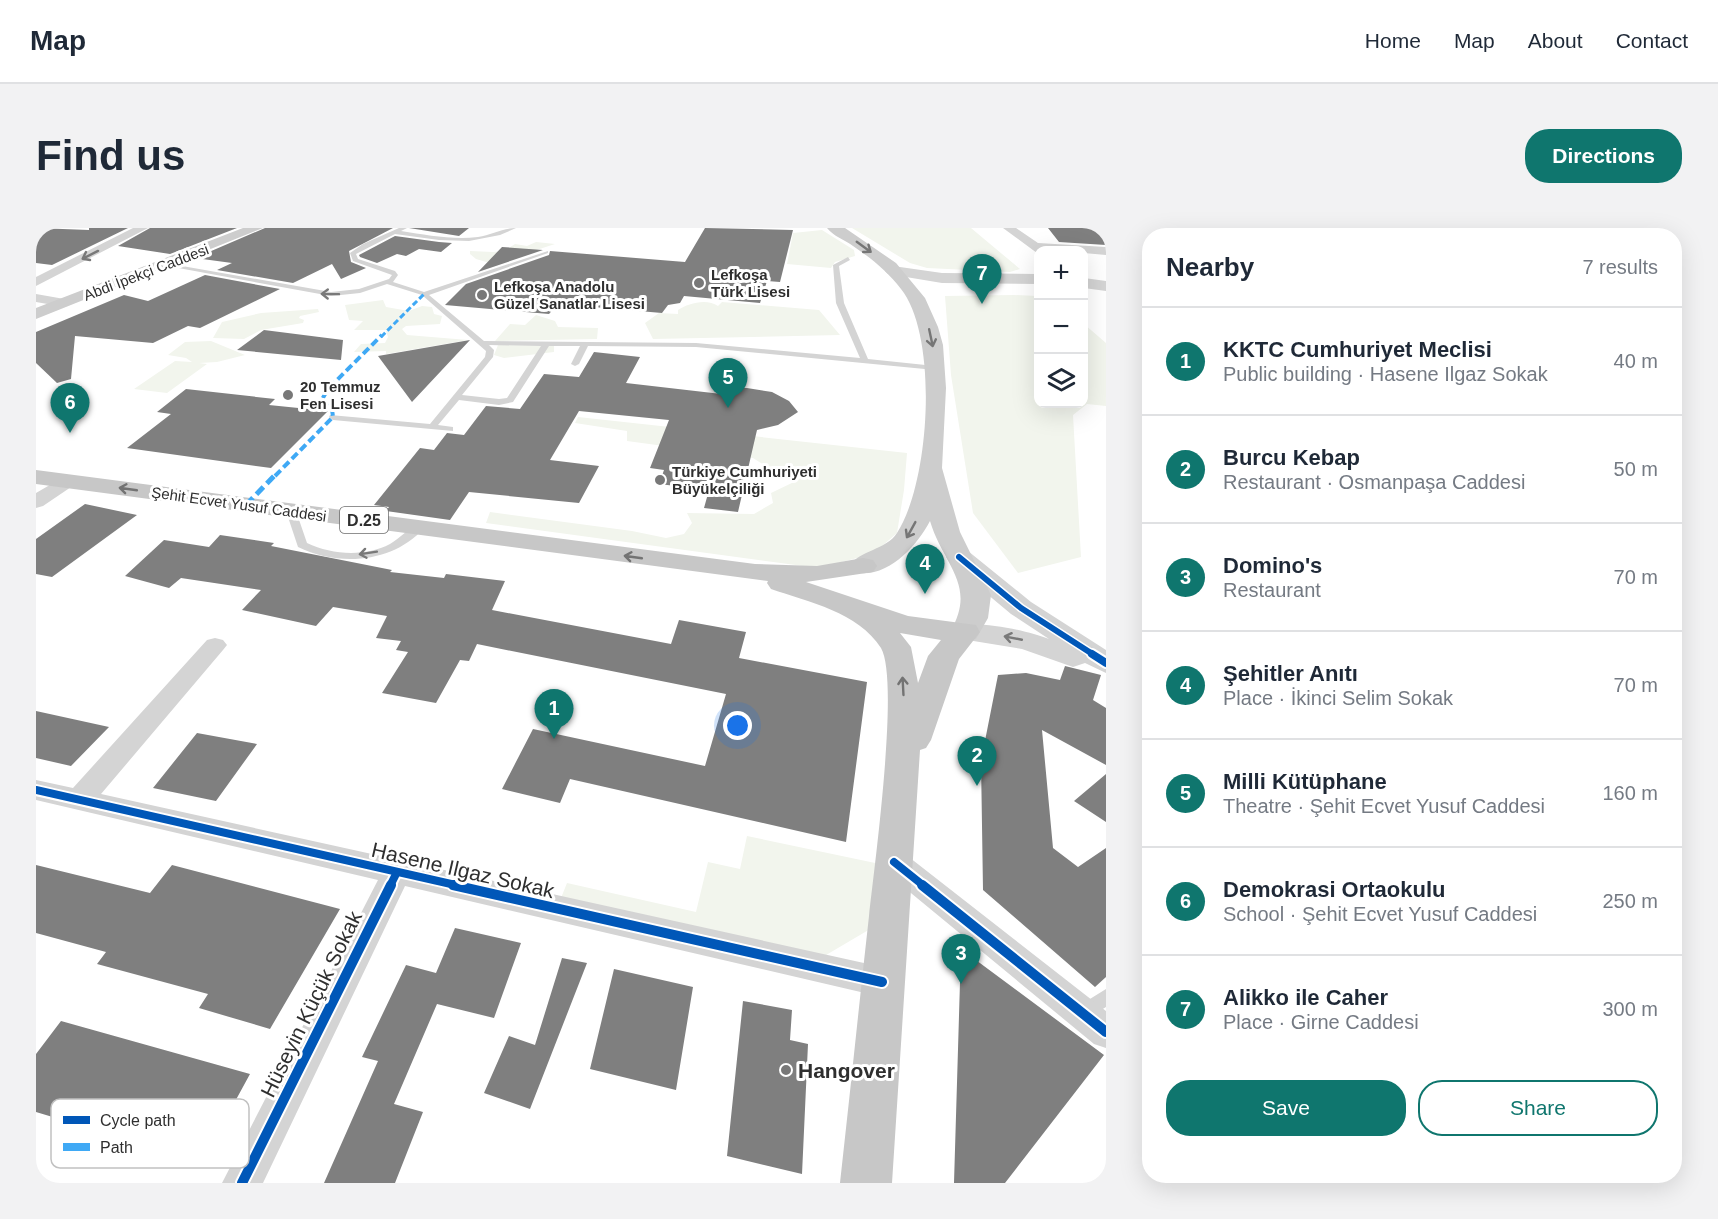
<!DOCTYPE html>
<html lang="en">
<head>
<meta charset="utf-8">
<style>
  :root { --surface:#fff; --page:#f2f2f3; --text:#1f2937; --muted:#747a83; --line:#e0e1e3; --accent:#0f766e }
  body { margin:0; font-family:Arial,sans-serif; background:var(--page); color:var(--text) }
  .controls { position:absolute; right:18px; top:18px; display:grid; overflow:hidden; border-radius:12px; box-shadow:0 6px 24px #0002 }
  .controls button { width:54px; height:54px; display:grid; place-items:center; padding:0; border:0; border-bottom:2px solid var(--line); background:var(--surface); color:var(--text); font:30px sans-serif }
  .you { position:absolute; left:702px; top:498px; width:21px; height:21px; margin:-15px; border:4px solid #fff; border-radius:50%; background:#1a73e8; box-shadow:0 0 0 9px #1a73e833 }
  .badge { display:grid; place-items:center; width:39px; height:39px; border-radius:50%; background:var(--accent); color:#fff; font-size:20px; font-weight:700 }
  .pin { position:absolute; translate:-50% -50px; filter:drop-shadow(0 2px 3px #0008) }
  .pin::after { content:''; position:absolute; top:32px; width:21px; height:18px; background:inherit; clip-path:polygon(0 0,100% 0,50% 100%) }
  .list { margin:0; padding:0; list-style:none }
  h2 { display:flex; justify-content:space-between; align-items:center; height:78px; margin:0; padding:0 24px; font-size:26px }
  h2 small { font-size:20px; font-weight:400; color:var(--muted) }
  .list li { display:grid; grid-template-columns:39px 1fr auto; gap:18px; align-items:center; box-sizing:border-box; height:108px; padding:0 24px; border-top:2px solid var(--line) }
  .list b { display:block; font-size:22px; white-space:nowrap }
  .list p { margin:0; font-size:20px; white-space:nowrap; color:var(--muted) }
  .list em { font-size:20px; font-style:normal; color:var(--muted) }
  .actions { display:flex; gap:12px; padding:18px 24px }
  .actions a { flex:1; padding:14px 0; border:2px solid var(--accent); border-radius:24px; text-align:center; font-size:21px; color:var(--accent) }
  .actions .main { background:var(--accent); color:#fff }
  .icon { flex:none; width:33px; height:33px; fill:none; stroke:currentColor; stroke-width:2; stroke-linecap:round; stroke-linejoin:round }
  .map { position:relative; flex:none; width:1070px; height:955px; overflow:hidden; border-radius:24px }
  header { display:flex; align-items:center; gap:36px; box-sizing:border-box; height:84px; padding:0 30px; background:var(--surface); border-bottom:2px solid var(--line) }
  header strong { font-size:28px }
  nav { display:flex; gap:33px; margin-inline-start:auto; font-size:21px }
  .intro { display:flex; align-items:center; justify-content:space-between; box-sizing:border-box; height:144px; padding:0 36px }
  h1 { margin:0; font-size:42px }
  .button { padding:15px 27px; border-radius:24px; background:var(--accent); color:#fff; font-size:21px; font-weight:700 }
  main { display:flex; gap:36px; padding:0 36px }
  aside { flex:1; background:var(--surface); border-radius:24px; box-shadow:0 6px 24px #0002 }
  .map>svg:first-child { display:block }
  .green { fill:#f2f5ed }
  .building { fill:#7f7f7f }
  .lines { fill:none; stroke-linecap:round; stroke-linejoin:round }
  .service { fill:#d4d4d4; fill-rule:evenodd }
  .minor { fill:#d4d4d4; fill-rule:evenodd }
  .tertiary { fill:#d4d4d4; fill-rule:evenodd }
  .secondary { fill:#cdcdcd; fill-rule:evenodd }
  .primary { fill:#c7c7c7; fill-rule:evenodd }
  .quiet-far2 { stroke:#3fa9f5; stroke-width:3; stroke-dasharray:6 3; stroke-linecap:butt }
  .quiet-far1 { stroke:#3fa9f5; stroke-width:4; stroke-dasharray:8 4; stroke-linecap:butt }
  .quiet { stroke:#3fa9f5; stroke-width:5; stroke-dasharray:10 5; stroke-linecap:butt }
  .cycleway-far2-casing { stroke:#fff; stroke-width:9 }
  .cycleway-far1-casing { stroke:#fff; stroke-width:12 }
  .cycleway-casing { stroke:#fff; stroke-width:14 }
  .cycleway-far2 { stroke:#0057b8; stroke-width:6 }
  .cycleway-far1 { stroke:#0057b8; stroke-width:8 }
  .cycleway { stroke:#0057b8; stroke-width:10 }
  .oneway { stroke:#767676 }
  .oneway2 { stroke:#797979 }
  .oneway3 { stroke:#737373 }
  .poi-dot { fill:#787878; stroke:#fff; stroke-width:2 }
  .labels { text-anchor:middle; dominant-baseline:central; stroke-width:6; stroke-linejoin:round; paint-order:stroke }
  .far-street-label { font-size:15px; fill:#2f2f2f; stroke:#fff }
  .far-poi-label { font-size:15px; font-weight:bold; fill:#2f2f2f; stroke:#fff; text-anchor:start }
  .shield { fill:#fff; stroke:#6d6d6d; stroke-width:1.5 }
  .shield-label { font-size:16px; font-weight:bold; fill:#2f2f2f }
  .near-street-label { font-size:21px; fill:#2f2f2f; stroke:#fff }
  .near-poi-label { font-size:21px; font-weight:bold; fill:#2f2f2f; stroke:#fff; text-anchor:start }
  .key { fill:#fff; stroke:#c1c1c1; stroke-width:1.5 }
  .key-label { font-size:16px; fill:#2f2f2f }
</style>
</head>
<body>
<header>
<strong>Map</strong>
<nav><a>Home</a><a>Map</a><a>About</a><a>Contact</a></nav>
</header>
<div class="intro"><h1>Find us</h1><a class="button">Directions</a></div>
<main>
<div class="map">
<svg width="1070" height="955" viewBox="0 0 1070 955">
  <rect width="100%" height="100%" fill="#fff"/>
  <path class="green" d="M816,0H935L984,41L974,44L891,40L874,35Z
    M786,2L818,22L819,28L799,34L795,40L751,36L757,5Z
    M500,14L519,16L457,36L440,31L434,26V23L457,24L468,23L479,16L491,18Z
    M978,67L1002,68V176H1048V96L1070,115V178L1051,176L1037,187L1045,329L982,345L937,285L915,147L909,68Z
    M347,72L350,79L373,83L386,78L396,79L398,86L406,88L404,96L370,98L366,101L371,107L432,112L350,126V123L318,124L325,116L349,115L352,109L350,103L353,102H318L327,93L313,92L309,77Z
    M686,74L783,82L804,107L617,111L609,95L623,85L642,86V82C652,75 671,70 682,78Z
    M282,81L283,84L264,88L263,90L268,92L267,95L225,102L208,111L177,110L186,94L225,85Z
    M500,87L519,93L522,99L562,100L561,111L459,113L474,96L489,97Z
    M175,113L209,127L181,134L163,135L171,136L131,165L98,161L139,133L156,134L150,130L132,127L149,114Z
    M462,117H518V124L468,130L458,127Z
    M542,189L871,225L868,262L861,305L837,326L782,340L450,295L454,284L596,303L630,310L648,306L656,295L651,285L718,286L737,275L735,265L760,253L748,242L734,241L717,230L591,213V203L539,195Z
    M711,608L844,636L841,697L785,730L525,670L531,655L660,684L672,634L704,641Z"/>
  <path class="building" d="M0,0L53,2V0H92L16,37L0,35Z
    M114,0H201L134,26L82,18Z
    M229,0H357L313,23L315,34L330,40L305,51L296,36L257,55L181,42L196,35L159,30Z
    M373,0H433L423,8Z
    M669,0L757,2L744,54L731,53L724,75L648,68L644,75L632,77L626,85L522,76L513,86L409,77L430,56L513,27L514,23L649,34Z
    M1012,0H1070V17L1023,14Z
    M359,8L403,14L416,15L405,24L383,21L370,28L361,26L341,35L324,29L323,27Z
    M466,19L507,22L442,44Z
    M169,47L244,61L164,100L152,98L117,115L39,108L35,151L21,155L0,135V104L88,67L112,73Z
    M228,102L307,112L305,132L201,122Z
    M434,112L376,174L342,128Z
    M558,124L604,129L590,155L694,167L696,160H711L736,164L753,173L762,184L742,197L721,202L702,284L668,280L673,262L623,256L628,242L614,240L633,192L543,183L514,232L563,238L543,275L433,264L414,292L350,283L353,279L338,277L384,220L398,222L411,205L428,207L450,178L484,181L508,146L543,149Z
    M150,161L239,171L233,177L292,183L235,240L91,220L135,186L121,184Z
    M49,276L101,287L16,349L0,346V311Z
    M184,307L238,315L235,318L356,342L354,344L408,350L410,346L469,353L456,382L635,416L643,392L710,404L703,430L831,454L810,614L534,551L524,575L466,561L497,501L669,538L690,466L441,416L433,433L424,432L400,475L346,465L372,424L360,422L365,413L340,410L351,388L297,379L280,398L206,382L225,362L145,350L133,360L89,348L128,312L173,319Z
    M1029,438L1065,447L1057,472L1070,480V537L1006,502L1017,620L1042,639L1070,620V749L1059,759L947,662L945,533L962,447L990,445L1024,452Z
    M0,483L73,499L35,538L0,530Z
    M161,505L221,516L180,573L117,560Z
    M1070,546V594L1038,573Z
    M0,637L114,665L136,637L304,681L234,801L163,780L172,766L61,736L70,724L0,705Z
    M419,700L485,715L458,790L401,776L358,876L387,884L359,955H288L342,833L326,829L370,737L400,745Z
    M925,721L1068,827L969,955H918Z
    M526,730L551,735L494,881L448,865L473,808L499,817Z
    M578,741L657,759L640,862L554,841Z
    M707,773L756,782L754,812L772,816L766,946L691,928Z
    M25,793L214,846L166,934L0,884V826Z"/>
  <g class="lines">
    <path class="service" d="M363,0H371L365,3C391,7 416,12 442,9C455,7 467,0 480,0L464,7L433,13L403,12L359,6L320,26L322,31L359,43L362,47L357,54L388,64L512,23V25L393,67L448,113L660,115L824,130L800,75L797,37L812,29L814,32L803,38L808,75L832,131L899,138L903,140L899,142L660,119L552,118L543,136L539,138L535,136L544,118H513L477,174L463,177L423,172L402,197L417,199V203L297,192L293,189L294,187L394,196L449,129L450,123L386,67L351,56L324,65L295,68L126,37L129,35L295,64L323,61L353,51L356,47L317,33L314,25L327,16ZM453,117L505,118L471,170L463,171L426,167L457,129L458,122Z
      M255,280L260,283L271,315C296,327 329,329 354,316C365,310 375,296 387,298L388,300C357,335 303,339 262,319L250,283Z
      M1070,761V779L1047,793L1041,791L1038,785L1041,779Z"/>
    <path class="minor" d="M97,0H112L0,58V49Z
      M967,0H980L1002,15L1070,19V27L1048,25V22L1001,25Z
      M0,66L34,72L36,75L29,79L0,74Z
      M31,247L38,249L40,253L38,257L7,278L0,280V265Z
      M179,410L187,412L191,417L187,422L65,566L846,739L858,743L863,754L858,765L846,769L369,658L227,955H186L342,652L0,572V552L37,560L171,412Z
      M858,622L869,626L1070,783V820L1058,816L847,642L843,634L847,626Z"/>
    <path class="tertiary" d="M857,38L906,45L1002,46V56L906,55L852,46L849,43Z
      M1048,50L1070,53V63L1048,60Z
      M923,321L932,323L995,374L1070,422V445L1049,435L1037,439L986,421L919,410L915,404L919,398C943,392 989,402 1013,411L975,386L914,335L910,329L914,323Z"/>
    <path class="secondary" d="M207,0H227L0,91V80Z
      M791,0H809L860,35L889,70L902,99L907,117L910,160L906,240L924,304L955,367L952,390L940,411L929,413L918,411L914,404C942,357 907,337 894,293C880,319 851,352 817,344L813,338C824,322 850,322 861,305C894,254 903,109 865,61C852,44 835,30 817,18C809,12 797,8 791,0Z"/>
    <path class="primary" d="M0,242L719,336L781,338L827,330L837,332L841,338L837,344L770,354L872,388L940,397L944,404L923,431L895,512L890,520L884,522L856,955H804C814,866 823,777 833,688C838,641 864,453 845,420C822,384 773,374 735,361L731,355L732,353L0,256ZM864,405L905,412L892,428L882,455L875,419Z"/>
    <path class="quiet-far2" d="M345,109L388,66"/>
    <path class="quiet-far1" d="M239,248L297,189L296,181L285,173L292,161L346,107"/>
    <path class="quiet" d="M210,277L240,246"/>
    <defs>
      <path id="cycleway-far2" d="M923,329L985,380L1058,427"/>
      <path id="cycleway-far1" d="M1056,426L1070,435
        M0,562L424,658
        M858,634L888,658
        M354,658L360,646"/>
      <path id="cycleway" d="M417,657L846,754
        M886,657L1070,804
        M206,955L355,657"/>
    </defs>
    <use href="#cycleway-far2" class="cycleway-far2-casing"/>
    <use href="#cycleway-far1" class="cycleway-far1-casing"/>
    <use href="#cycleway" class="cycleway-casing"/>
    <use href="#cycleway-far2" class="cycleway-far2"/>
    <use href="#cycleway-far1" class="cycleway-far1"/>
    <use href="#cycleway" class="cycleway"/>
  </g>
  <defs><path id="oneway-shaft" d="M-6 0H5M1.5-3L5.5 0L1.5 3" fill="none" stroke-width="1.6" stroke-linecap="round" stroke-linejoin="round" transform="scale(1.5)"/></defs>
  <g class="oneway">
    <use href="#oneway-shaft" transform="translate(828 19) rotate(36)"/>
    <use href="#oneway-shaft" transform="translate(895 110) rotate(78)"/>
    <use href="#oneway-shaft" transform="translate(875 302) rotate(119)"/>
  </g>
  <g class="oneway2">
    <use href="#oneway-shaft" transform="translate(54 27) rotate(153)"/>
    <use href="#oneway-shaft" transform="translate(294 66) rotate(-179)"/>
    <use href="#oneway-shaft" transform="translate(332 325) rotate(171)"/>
    <use href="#oneway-shaft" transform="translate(977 410) rotate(-169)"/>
  </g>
  <g class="oneway3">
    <use href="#oneway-shaft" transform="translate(92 261) rotate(-172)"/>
    <use href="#oneway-shaft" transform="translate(597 329) rotate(-172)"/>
    <use href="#oneway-shaft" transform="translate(867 458) rotate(-93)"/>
  </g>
  <g class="poi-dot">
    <circle cx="663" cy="55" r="6"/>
    <circle cx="446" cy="67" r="6"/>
    <circle cx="252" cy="167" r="6"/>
    <circle cx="624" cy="252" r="6"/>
    <circle cx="750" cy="842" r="6"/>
  </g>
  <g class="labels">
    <g class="far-street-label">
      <text transform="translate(110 44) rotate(-21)">Abdi İpekçi Caddesi</text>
      <text transform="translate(203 276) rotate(8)">Şehit Ecvet Yusuf Caddesi</text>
    </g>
    <g class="far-poi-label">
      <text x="675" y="46">Lefkoşa<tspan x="675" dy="17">Türk Lisesi</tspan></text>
      <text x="458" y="58">Lefkoşa Anadolu<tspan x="458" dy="17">Güzel Sanatlar Lisesi</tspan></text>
      <text x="264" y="158">20 Temmuz<tspan x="264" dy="17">Fen Lisesi</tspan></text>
      <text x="636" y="243">Türkiye Cumhuriyeti<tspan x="636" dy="17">Büyükelçiliği</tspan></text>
    </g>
    <rect class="shield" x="304" y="279" width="48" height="26" rx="4.5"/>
    <g class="shield-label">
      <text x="328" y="292">D.25</text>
    </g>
    <g class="near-street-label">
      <text transform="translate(427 642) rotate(13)">Hasene Ilgaz Sokak</text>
      <text transform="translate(275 776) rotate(-64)">Hüseyin Küçük Sokak</text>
    </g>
    <g class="near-poi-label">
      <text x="762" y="842">Hangover</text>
    </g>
  </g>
  <rect x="15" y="871" width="198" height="69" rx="9" class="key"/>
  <rect x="27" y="888" width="27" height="8" fill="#0057b8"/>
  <rect x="27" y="915" width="27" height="8" fill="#3fa9f5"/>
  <g class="key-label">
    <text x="64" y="898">Cycle path</text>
    <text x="64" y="925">Path</text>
  </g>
</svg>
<div class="controls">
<button>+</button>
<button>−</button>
<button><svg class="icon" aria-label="layers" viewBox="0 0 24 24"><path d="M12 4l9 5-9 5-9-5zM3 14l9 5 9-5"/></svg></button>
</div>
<div class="you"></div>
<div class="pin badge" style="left:518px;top:511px">1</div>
<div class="pin badge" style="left:941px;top:558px">2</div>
<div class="pin badge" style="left:925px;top:756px">3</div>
<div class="pin badge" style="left:889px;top:366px">4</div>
<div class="pin badge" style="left:692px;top:180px">5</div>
<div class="pin badge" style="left:34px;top:205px">6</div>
<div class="pin badge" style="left:946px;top:76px">7</div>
</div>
<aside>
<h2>Nearby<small>7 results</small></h2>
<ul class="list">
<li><span class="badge">1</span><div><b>KKTC Cumhuriyet Meclisi</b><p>Public building · Hasene Ilgaz Sokak</p></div><em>40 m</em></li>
<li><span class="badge">2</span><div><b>Burcu Kebap</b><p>Restaurant · Osmanpaşa Caddesi</p></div><em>50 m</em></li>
<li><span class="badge">3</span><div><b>Domino's</b><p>Restaurant</p></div><em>70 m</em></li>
<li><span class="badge">4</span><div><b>Şehitler Anıtı</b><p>Place · İkinci Selim Sokak</p></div><em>70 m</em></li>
<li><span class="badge">5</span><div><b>Milli Kütüphane</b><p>Theatre · Şehit Ecvet Yusuf Caddesi</p></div><em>160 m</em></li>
<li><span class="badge">6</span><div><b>Demokrasi Ortaokulu</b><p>School · Şehit Ecvet Yusuf Caddesi</p></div><em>250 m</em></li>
<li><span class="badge">7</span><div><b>Alikko ile Caher</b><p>Place · Girne Caddesi</p></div><em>300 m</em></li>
</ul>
<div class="actions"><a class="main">Save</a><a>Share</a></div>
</aside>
</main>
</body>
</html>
